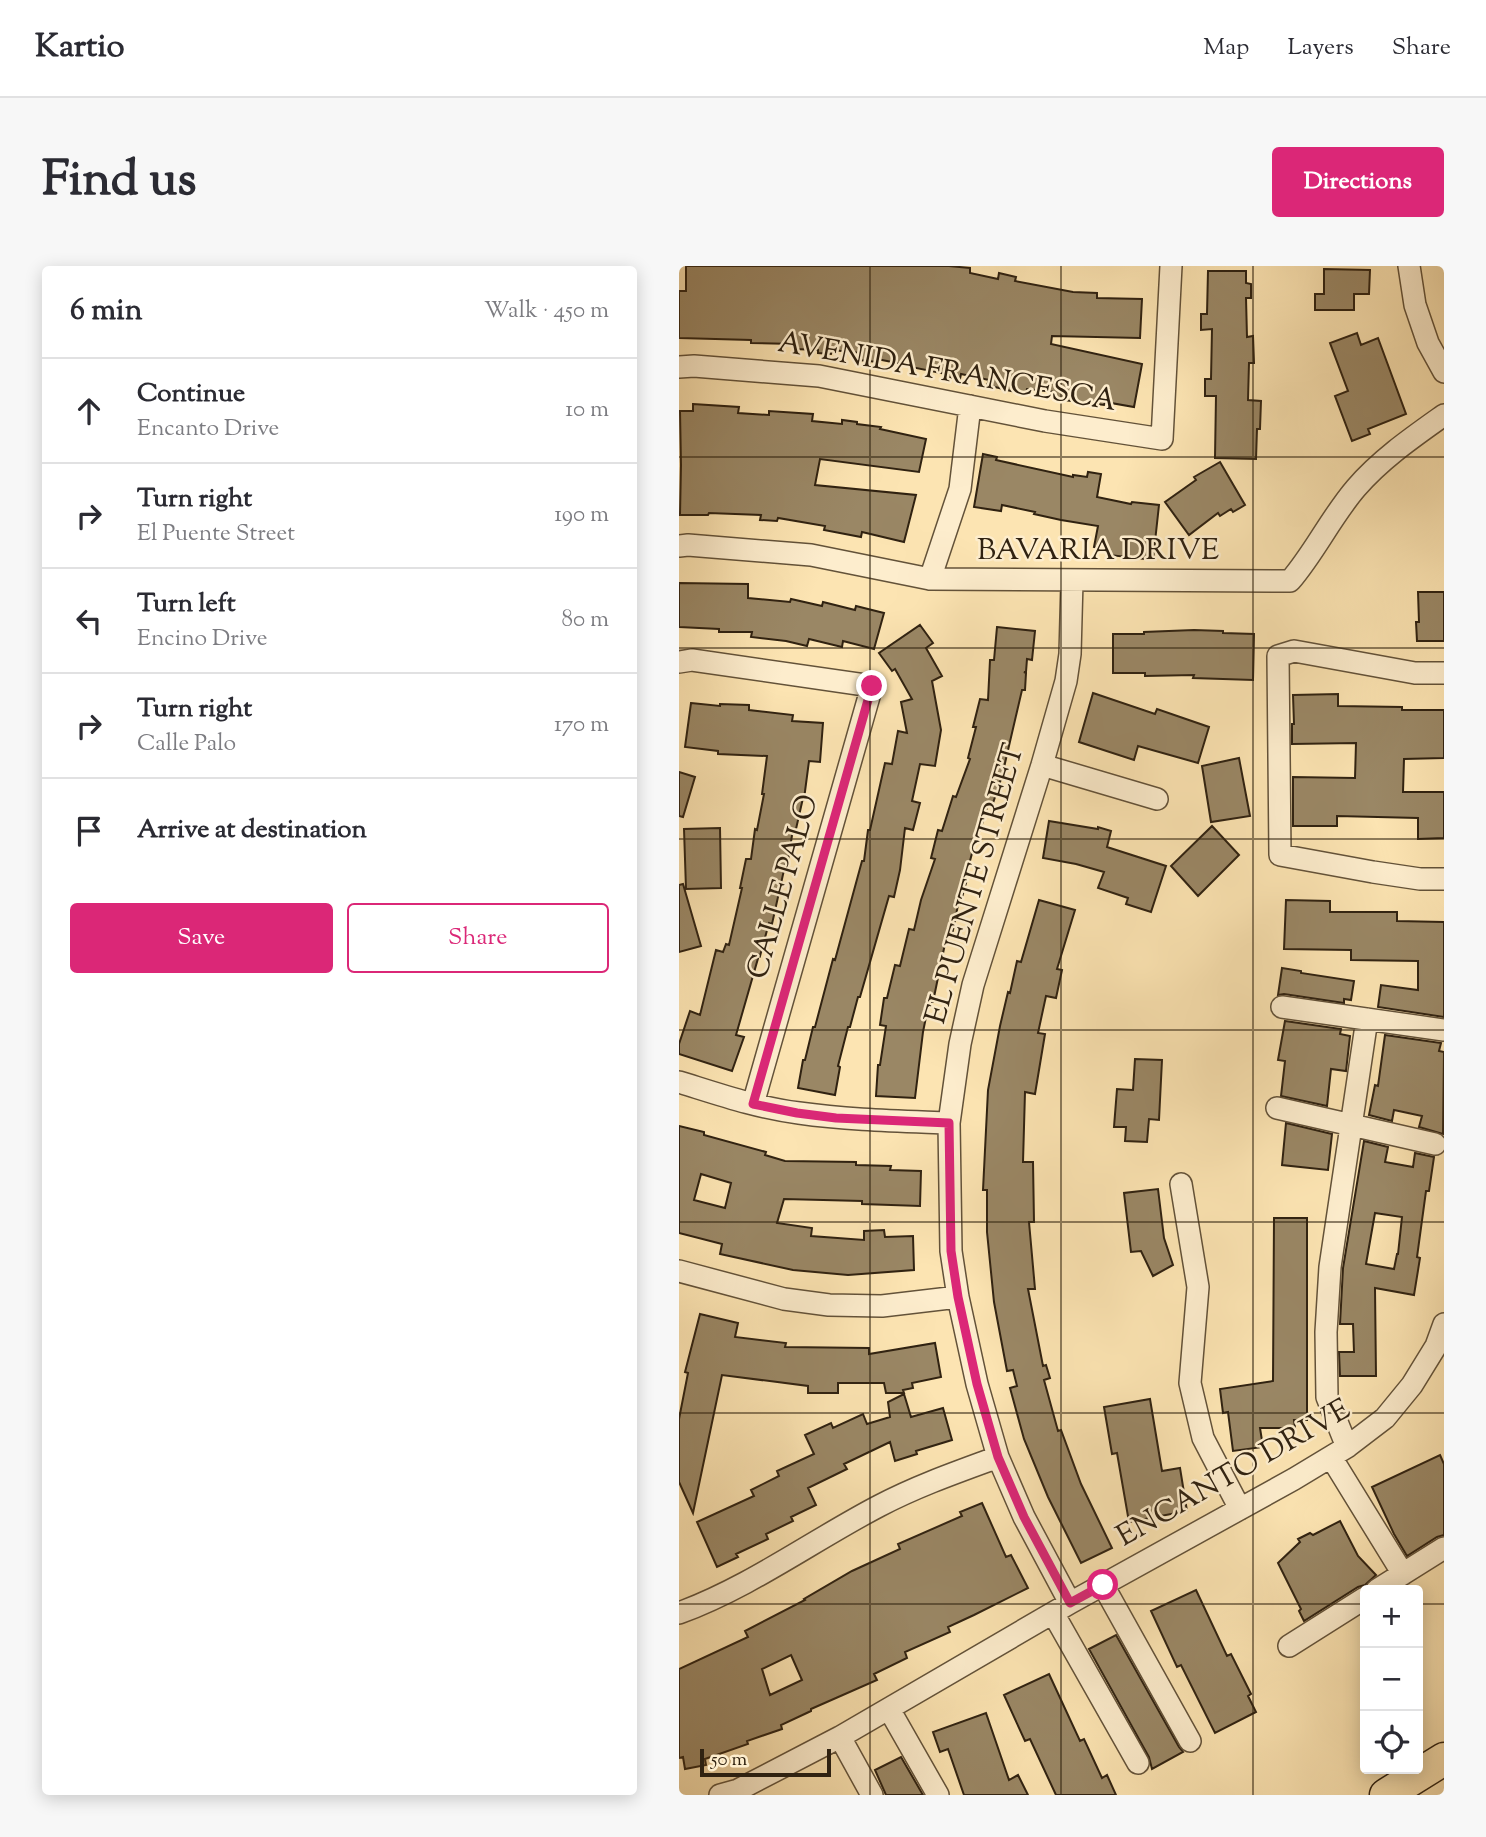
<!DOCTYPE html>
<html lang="en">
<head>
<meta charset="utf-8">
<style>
  :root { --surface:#fff; --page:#f7f7f7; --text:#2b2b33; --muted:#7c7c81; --line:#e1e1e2; --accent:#db2777 }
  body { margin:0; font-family:"Sorts Mill Goudy",serif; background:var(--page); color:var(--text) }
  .controls { position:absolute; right:21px; bottom:21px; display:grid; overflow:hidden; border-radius:7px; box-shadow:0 4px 18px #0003 }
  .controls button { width:63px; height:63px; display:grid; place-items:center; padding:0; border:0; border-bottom:2px solid var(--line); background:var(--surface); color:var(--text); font:35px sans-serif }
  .scale { position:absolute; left:21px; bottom:18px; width:131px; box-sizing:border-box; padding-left:7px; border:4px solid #302211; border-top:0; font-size:19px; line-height:24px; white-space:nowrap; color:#302211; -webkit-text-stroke:5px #fdedcd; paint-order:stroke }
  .stop { position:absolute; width:21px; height:21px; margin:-16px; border:5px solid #db2777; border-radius:50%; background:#fff }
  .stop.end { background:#db2777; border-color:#fff; box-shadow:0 2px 7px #0008 }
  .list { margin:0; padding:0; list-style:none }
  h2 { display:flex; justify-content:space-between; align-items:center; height:91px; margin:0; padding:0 28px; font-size:30px }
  h2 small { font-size:23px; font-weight:400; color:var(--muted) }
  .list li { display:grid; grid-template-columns:46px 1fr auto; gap:21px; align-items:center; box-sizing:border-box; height:105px; padding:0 28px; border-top:2px solid var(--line) }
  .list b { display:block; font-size:26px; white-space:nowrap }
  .list p { margin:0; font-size:23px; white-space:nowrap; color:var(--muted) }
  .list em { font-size:23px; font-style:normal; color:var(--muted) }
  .actions { display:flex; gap:14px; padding:21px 28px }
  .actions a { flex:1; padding:16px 0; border:2px solid var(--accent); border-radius:7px; text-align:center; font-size:24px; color:var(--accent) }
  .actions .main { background:var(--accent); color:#fff }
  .icon { flex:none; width:38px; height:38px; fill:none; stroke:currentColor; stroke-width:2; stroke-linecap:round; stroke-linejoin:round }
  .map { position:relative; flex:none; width:765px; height:1529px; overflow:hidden; border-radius:7px }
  header { display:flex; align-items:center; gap:42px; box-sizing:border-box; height:98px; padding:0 35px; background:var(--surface); border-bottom:2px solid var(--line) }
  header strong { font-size:33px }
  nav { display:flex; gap:38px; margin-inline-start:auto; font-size:24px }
  .intro { display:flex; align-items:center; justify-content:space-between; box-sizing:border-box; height:168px; padding:0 42px }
  h1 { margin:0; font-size:49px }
  .button { padding:18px 32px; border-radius:7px; background:var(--accent); color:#fff; font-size:24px; font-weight:700 }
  main { display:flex; gap:42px; padding:0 42px }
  aside { flex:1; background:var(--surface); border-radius:7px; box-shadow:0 4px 18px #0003 }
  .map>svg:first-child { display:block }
  .building { fill:#9a8765; stroke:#302211; stroke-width:2; fill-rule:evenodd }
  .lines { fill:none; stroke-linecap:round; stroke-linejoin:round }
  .minor-casing { stroke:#635239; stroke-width:24 }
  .highway-casing { stroke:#302211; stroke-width:35 }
  .minor { stroke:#fdedcd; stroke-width:21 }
  .highway { stroke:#fce4b2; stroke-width:32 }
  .route { stroke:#db2777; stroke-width:9 }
  .grid { fill:none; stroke:#302211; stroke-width:2; stroke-opacity:0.55 }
  .labels { text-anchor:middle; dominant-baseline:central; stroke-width:5; stroke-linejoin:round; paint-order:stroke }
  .street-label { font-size:30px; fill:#302211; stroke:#fdedcd }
</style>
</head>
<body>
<header>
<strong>Kartio</strong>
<nav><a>Map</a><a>Layers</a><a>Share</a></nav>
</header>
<div class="intro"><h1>Find us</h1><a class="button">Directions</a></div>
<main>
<aside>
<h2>6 min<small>Walk · 450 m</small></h2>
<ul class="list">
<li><svg class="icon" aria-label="ahead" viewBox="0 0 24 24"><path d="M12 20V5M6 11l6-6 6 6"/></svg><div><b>Continue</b><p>Encanto Drive</p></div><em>10 m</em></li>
<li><svg class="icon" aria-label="right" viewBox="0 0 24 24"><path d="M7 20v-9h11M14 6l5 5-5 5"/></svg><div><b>Turn right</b><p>El Puente Street</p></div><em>190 m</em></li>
<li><svg class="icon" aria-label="left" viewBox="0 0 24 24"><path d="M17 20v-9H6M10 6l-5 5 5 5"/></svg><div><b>Turn left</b><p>Encino Drive</p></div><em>80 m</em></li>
<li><svg class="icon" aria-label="right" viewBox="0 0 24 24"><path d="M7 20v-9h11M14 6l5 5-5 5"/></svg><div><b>Turn right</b><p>Calle Palo</p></div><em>170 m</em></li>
<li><svg class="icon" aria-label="arrive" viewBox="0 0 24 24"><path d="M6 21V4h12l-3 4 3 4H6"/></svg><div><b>Arrive at destination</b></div></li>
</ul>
<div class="actions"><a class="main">Save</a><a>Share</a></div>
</aside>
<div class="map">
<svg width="765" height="1529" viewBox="0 0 765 1529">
  <rect width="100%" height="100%" fill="#fce4b2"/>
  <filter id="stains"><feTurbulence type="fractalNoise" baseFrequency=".00286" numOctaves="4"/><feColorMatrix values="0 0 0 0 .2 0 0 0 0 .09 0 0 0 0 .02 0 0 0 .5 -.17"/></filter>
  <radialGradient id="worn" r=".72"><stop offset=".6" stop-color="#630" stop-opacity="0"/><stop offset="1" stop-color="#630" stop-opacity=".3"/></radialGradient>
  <path class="building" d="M7,0H270L291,2V7L319,13L320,7L337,11L336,15L394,26L418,27V32L463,33L461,72L373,70L372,78L463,98L455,141L426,136L425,139L375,133L376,126L348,123L347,127L332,125L308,119L310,114L282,108L281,113L267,111V108L232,101L233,100L198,93V96L180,94L181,87L153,84L152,88L139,87V84L116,83V78L72,77V74L0,72V25H7Z
    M645,3L691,4L690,28H675V44H636V28H645Z
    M529,5H567V17L572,18V32H567L568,71L574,70L575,97H570L569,134L582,135L581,163H578L577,193L536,192L537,130H526V113H532L533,63L522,64V48H528Z
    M678,67L682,79L699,72L727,148L689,163L691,168L673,175L656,130L669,125L651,77Z
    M14,138L60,141L59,147L90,149V145L134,148L133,155L163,158V154L178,156V158L202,161L201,163L247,173L240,206L141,193L136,219L237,229L225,276L183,266L182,271L145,264L146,260L99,252L98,255L81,254L82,249L30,247L29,249H1L2,199L1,145H14Z
    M304,188L318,191L317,194L394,211V209L408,211L409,206L422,208L418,231L452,238L453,236L480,239L474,294L430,289L431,284L415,281L419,260L382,254L355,248L356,246L323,239L322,245L295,241Z
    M541,196L566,239L554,246L552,243L541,250L539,247L510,269L486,236L517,214L515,211Z
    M0,317L69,318V332L111,336L112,333L143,340L144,336L176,344L177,340L205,347L195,383L164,375L163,381L130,373L128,380L107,375L72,371L73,366H40V363L0,361Z
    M739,326H765V375H738L737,356H740Z
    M241,359L254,377L247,382L263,410L253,415L262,464L256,500L241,498L233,535L241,537L234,564L226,562L221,604L215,631L210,630L181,731H179L171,761H169L159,800L161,801L156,829L119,822L124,794H126L134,761H136L154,693L156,694L183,595H185L189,564H191L206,497L213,498L219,465L228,467L222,436L233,433L216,403L213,405L200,387Z
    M318,361L356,365L353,394L348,393L347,406H345L347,407L346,424H343L323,510L313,540L309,538L301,565H299L288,606H290L282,635L280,634L273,669L268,668L254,736H250L244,766L236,832L197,830L199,799H201L207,760L201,759L205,732H208L216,699L221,700L230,663L235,664L242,634L256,593L252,592L259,564L263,565L274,530L277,531L291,493L289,492L297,461H294L301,433L309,434L311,394H315Z
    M515,364L544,365V367L575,368L574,414L514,412L515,409L466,410V407H434V368H465V366Z
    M414,427L476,448L478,443L530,461L519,497L459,480L455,494L400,476Z
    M659,428V440L723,441V444H765V492L725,493L724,526H765V572L739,573V552L658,550V560H614V511L676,512L677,477L613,478V458H615L614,429Z
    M12,437L41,440V438L70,439V444L114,449L113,455L144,457L141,496L130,495L125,533L124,532L117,563H114L109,595H107L93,658L90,657L81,690L80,689L57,769L65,771L53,805L0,788V778L11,745L21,749L37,684L44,686L47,678L50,679L63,622H61L67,593H72L76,563L78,564L85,528H83L88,490L39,488V485L6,481Z
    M560,492L571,550L532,556L523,500Z
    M0,506L16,511L4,551L0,550Z
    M370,555L419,563V561L432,565L428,581L487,600L472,646L447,638L449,632L419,622L425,606L397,598L364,592Z
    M533,560L560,589L519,630L492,600Z
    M41,562L42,622L7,623L5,563Z
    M4,618L22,680L0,686V619Z
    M360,634L396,644L378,703L383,704L377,732L367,730L359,767L366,768L356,828L346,826L344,896H354L355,956H350L356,1023H349L364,1100L367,1099L371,1112L365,1114L379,1165L382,1164L402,1218L433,1282L402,1297L369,1231L345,1173L331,1122L338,1120L334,1104L328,1105L315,1036L308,966V924H304L309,824L321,760L329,726L331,727L338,695L342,696Z
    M607,634L651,635V646H718V655L765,656V751L699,741L702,719L739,724V695L672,694V684L605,683Z
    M603,702L622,705V707L675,715L672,734L665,733V737L605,728L599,729Z
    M606,755L662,763L661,768L671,770L667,805L652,803L648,840L602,830L606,795L599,794Z
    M706,769L762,777L760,785L765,786L764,868L740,861L743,850L715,844L713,855L690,849L696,819L699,820Z
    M456,793L483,794L480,854L470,853L468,876L446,875L447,861H435L438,823L454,824Z
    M607,857L653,868L649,904L603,899Z
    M0,860L25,866V869L87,886L86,889L106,895L177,896V899L212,900L211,904L242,905L241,940L183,938V935L105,933L98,957L133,962L132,970L185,974V965L205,964L206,971L234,970L235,1004L169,1009L114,1004L41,988L43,978L0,967ZM22,908L52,917L46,942L15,934Z
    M685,875L709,881L706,896L734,901L736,887L755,891L750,925H747L738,991L741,992L735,1029L696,1022L697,1110H661L660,1086H675L674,1058H661L664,1002ZM696,947L723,951L719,988H718L715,1003L687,998Z
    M479,923L485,972L494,999L474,1010L462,985L452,986L445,927Z
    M595,952H628V1154H615L616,1162H581L584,1181L554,1185L549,1146L544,1147L541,1123L594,1115Z
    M21,1048L59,1057L56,1071L107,1077L106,1081L190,1082V1088L256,1077L262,1111L233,1117L234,1122L224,1124L225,1127H207L205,1117H159V1127H129V1120L43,1109L14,1247L0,1216V1153L9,1107L6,1106Z
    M225,1128L232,1151L264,1142L273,1174L237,1185L238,1188L216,1195L211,1176L165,1198L168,1203L129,1222L137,1239L112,1251L114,1255L87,1268L89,1273L57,1288L59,1291L38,1301L18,1256L75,1230L72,1224L100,1210L98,1205L135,1188L126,1169L152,1157L154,1162L184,1148L188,1158L211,1151L209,1136Z
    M471,1133L483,1205L501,1202L508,1245L450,1256L438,1187L433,1188L425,1141Z
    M761,1189L765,1198V1269L758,1271L728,1290L715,1268L693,1221Z
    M303,1237L327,1291L332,1289L349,1322L295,1349L269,1361L271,1366L226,1386L228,1392L195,1408L198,1414L132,1443V1445L102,1459L103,1463L68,1475L69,1478L26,1493L27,1499L6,1503L4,1491L0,1492V1403L69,1371L66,1365L126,1334L125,1333L173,1305L221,1283L219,1278L283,1250L281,1246ZM112,1389L123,1414L91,1429L83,1403Z
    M661,1255L679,1290L697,1309L686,1319L679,1321L625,1355L620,1345L622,1343L599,1297L621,1276L619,1273L631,1267L634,1269Z
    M517,1324L548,1390L552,1388L572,1428L569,1430L577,1446L536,1467L502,1399L498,1401L472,1345Z
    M437,1369L500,1481L504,1486L473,1503L470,1491L410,1383Z
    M370,1408L401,1475L405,1473L423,1512L428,1509L437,1529H377L351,1473L346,1475L325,1429Z
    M307,1447L330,1514L339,1509L349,1529H285L269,1483L261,1486L254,1466Z
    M222,1491L244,1529H207L196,1504Z"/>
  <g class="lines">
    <defs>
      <path id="minor" d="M730,0L736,39L749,77L765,106
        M0,101L15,100L140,110L366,155L483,173L492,0
        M0,280L9,279L132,289L251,313L611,315C636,286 652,251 677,222C702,193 734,171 765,149
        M251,313L281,223L291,140
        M0,396L13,394L193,420L74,838
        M765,407H736L615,385L599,390L601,589L694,606L741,613H765
        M363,499L478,533
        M603,741L765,764
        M0,816C39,828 79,842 120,847C169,854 220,855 270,857
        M598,842L756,878
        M502,918L519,1021L511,1117L524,1172L561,1243
        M0,1005L105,1033L150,1039L203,1040L279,1031
        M668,1181L648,1131L647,1066L651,1001L688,753
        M652,1191L724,1308
        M424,1319L511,1475
        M698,1324L765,1282
        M391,1337L345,1251L319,1191L298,1118L279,1031L272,985L270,857L281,778L294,719L363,499L387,415L391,388L393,315
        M0,1347C71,1321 133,1275 200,1240C238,1220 278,1206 319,1191
        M374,1347L459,1497
        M610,1380L686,1332
        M210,1443L259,1529
        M161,1471L193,1529
        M41,1529L59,1524L161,1471L391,1337L615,1213L668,1181L706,1152L733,1119L757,1080L765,1058"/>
      <path id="highway" d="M707,1529L765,1493"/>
    </defs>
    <use href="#minor" class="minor-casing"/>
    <use href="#highway" class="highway-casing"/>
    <use href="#minor" class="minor"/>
    <use href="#highway" class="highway"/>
  </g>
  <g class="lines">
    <path class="route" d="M193,420L74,838L118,847L157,852L270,857L272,985L279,1031L298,1118L319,1191L345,1251L391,1337L424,1319"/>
  </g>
  <path class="grid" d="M191,0V1529M382,0V1529M574,0V1529M0,191H765M0,382H765M0,573H765M0,764H765M0,956H765M0,1147H765M0,1338H686M739,1338H765"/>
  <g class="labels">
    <g class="street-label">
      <text transform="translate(268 107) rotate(10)">AVENIDA FRANCESCA</text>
      <text x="419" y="285">BAVARIA DRIVE</text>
      <text transform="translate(297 618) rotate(-74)">EL PUENTE STREET</text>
      <text transform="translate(105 621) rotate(-74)">CALLE PALO</text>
      <text transform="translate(555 1208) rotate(-30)">ENCANTO DRIVE</text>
    </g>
  </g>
  <rect width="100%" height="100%" filter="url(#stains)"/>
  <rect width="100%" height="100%" fill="url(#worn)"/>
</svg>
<div class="controls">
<button>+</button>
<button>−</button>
<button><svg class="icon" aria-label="locate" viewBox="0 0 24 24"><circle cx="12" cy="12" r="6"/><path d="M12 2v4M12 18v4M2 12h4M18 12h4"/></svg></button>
</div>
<div class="scale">50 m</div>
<div class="stop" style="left:424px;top:1319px"></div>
<div class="stop end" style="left:193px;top:420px"></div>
</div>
</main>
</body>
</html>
